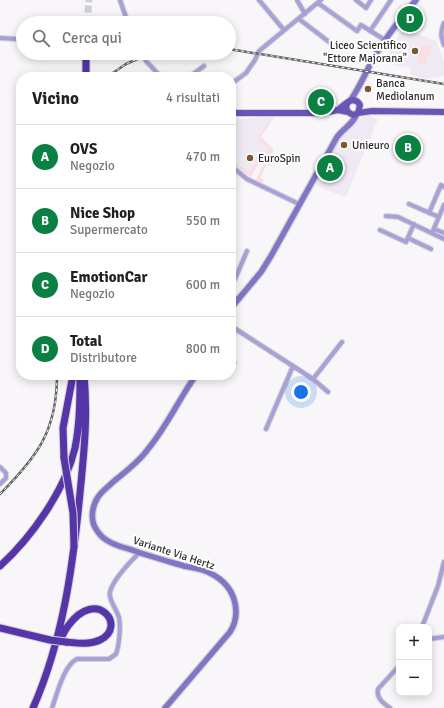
<!DOCTYPE html>
<html lang="it">
<head>
<meta charset="utf-8">
<style>
  :root { --surface:#fff; --page:#f2f2f2; --text:#202124; --muted:#757577; --line:#e0e0e0; --accent:#0b8043 }
  body { margin:0; font-family:Signika,sans-serif; background:var(--page); color:var(--text) }
  .controls { position:absolute; right:12px; bottom:12px; display:grid; overflow:hidden; border-radius:8px; box-shadow:0 2px 10px #0003 }
  .controls button { width:36px; height:36px; display:grid; place-items:center; padding:0; border:0; border-bottom:1px solid var(--line); background:var(--surface); color:var(--text); font:20px sans-serif }
  .you { position:absolute; left:301px; top:392px; width:14px; height:14px; margin:-10px; border:3px solid #fff; border-radius:50%; background:#1a73e8; box-shadow:0 0 0 6px #1a73e833 }
  .badge { display:grid; place-items:center; width:26px; height:26px; border-radius:50%; background:var(--accent); color:#fff; font-size:13px; font-weight:700 }
  .pin { position:absolute; translate:-50% -50%; border:2px solid #fff; box-shadow:0 1px 4px #0006 }
  .list { margin:0; padding:0; list-style:none }
  h2 { display:flex; justify-content:space-between; align-items:center; height:52px; margin:0; padding:0 16px; font-size:17px }
  h2 small { font-size:13px; font-weight:400; color:var(--muted) }
  .list li { display:grid; grid-template-columns:26px 1fr auto; gap:12px; align-items:center; box-sizing:border-box; height:64px; padding:0 16px; border-top:1px solid var(--line) }
  .list b { display:block; font-size:15px; white-space:nowrap }
  .list p { margin:0; font-size:13px; white-space:nowrap; color:var(--muted) }
  .list em { font-size:13px; font-style:normal; color:var(--muted) }
  .icon { flex:none; width:22px; height:22px; fill:none; stroke:currentColor; stroke-width:2; stroke-linecap:round; stroke-linejoin:round }
  .map { position:relative; flex:none; width:444px; height:708px; overflow:hidden }
  .search { position:absolute; background:var(--surface); box-shadow:0 2px 10px #0003; left:16px; top:16px; width:220px; height:44px; display:flex; align-items:center; gap:10px; box-sizing:border-box; padding:0 14px; border-radius:22px; color:var(--muted); font-size:15px }
  .panel { position:absolute; background:var(--surface); box-shadow:0 2px 10px #0003; left:16px; top:72px; width:220px; height:308px; border-radius:16px }
  .map>svg:first-child { display:block }
  .built { fill:#efe9f3 }
  .green { fill:#f9dee4 }
  .lines { fill:none; stroke-linecap:round; stroke-linejoin:round }
  .highway-tunnel { stroke:#cfced0; stroke-width:7; stroke-dasharray:7 3.5; stroke-linecap:butt }
  .street-casing { stroke:#d3d2d4; stroke-width:6 }
  .secondary-casing { stroke:#d3d2d4; stroke-width:8 }
  .primary-casing { stroke:#d3d2d4; stroke-width:8 }
  .highway-casing { stroke:#d3d2d4; stroke-width:9 }
  .street { stroke:#a8a1d8; stroke-width:4 }
  .secondary { stroke:#8375c6; stroke-width:5.5 }
  .primary { stroke:#6a55b7; stroke-width:6 }
  .highway { stroke:#5635a9; stroke-width:7 }
  .rail-casing { stroke:#656465; stroke-width:2.5 }
  .rail { stroke:#fff; stroke-width:1; stroke-dasharray:3; stroke-linecap:butt }
  .street-bridge-casing { stroke:#d3d2d4; stroke-width:6; stroke-linecap:butt }
  .highway-bridge-casing { stroke:#d3d2d4; stroke-width:9; stroke-linecap:butt }
  .street-bridge { stroke:#a8a1d8; stroke-width:4 }
  .highway-bridge { stroke:#5635a9; stroke-width:7 }
  .poi-dot { fill:#7a5b30; stroke:#fff; stroke-width:1.5 }
  .labels { text-anchor:middle; dominant-baseline:central; stroke-width:4; stroke-linejoin:round; paint-order:stroke }
  .poi-label { font-size:11px; fill:#2d2c2d; stroke:#fff; text-anchor:start }
  .street-label { font-size:11px; fill:#2d2c2d; stroke:#fff }
</style>
</head>
<body>
<div class="map">
<svg width="444" height="708" viewBox="0 0 444 708">
  <rect width="100%" height="100%" fill="#f8f6f9"/>
  <path class="built" d="M403,28L436,41L444,62V76L428,79L410,75V68L384,63Z
    M367,115L378,119L346,197L323,189L314,183L343,133L355,125L358,120Z
    M275,116L261,137L274,150L267,161L261,159L251,177L231,160V120Z"/>
  <path class="green" d="M423,44L432,47L425,65L416,62Z
    M269,121H271L261,137L274,150L267,161L272,163L271,166L267,164L260,178L264,180L263,183L256,180L265,160L261,159L251,177C244,173 237,168 231,162V159L249,172L261,154L264,157L269,149L258,138Z"/>
  <g class="lines">
    <path class="highway-tunnel" d="M87,23L89,0"/>
    <defs>
      <path id="street" d="M120,0L128,23
        M259,0L284,30
        M297,0L305,14
        M356,0L366,8L371,0
        M318,3L357,31L361,25L385,40
        M299,19L337,48
        M444,23C440,32 441,37 444,45
        M370,31L391,0
        M0,38L16,39L23,43
        M104,53L119,56L125,53
        M146,61L161,77
        M189,77L204,66
        M231,84L246,73L255,60L259,51L321,0
        M231,166L247,179L299,204
        M409,204L439,217
        M429,213L441,185L444,187
        M386,216L398,217L444,239
        M434,229L444,233
        M380,230L406,242L414,224
        M432,233L444,205
        M408,238L431,249
        M231,278L235,279L247,251
        M231,296L239,299
        M231,326L313,379L328,392
        M231,361L234,363
        M313,379L342,342
        M266,429L293,366
        M0,467L6,473V478L0,484
        M422,627L438,586L444,562
        M429,639L444,637
        M52,708C57,694 64,665 77,659H109L116,654C119,646 121,627 119,618C117,609 108,600 110,592C113,579 130,562 139,553
        M390,708C383,703 376,698 378,689L399,666"/>
      <path id="secondary" d="M350,101C360,87 366,72 374,57C386,37 401,18 416,0
        M231,308L261,272L271,256L337,137C345,127 352,125 357,114
        M165,708L230,632C236,623 237,613 235,603C232,589 222,579 210,573C203,569 193,568 184,566C167,561 149,556 132,550C118,546 103,542 96,529C90,520 92,506 98,497C102,491 108,487 113,482C125,472 139,462 148,449C167,426 179,399 196,375"/>
      <path id="primary" d="M338,110C345,104 354,94 360,105L358,113L353,115L348,112L346,107L348,102
        M231,113H322L338,110L348,112
        M358,113L372,111L444,112"/>
      <path id="highway" d="M86,77V57
        M64,458L63,428L73,375
        M0,566C32,537 65,490 75,448C80,424 80,399 80,375
        M0,628L50,640
        M59,642C62,637 64,631 68,626C97,586 128,627 100,640C89,645 77,643 66,642
        M33,708C63,640 73,566 80,493C84,452 88,417 84,375"/>
    </defs>
    <use href="#street" class="street-casing"/>
    <use href="#secondary" class="secondary-casing"/>
    <use href="#primary" class="primary-casing"/>
    <use href="#highway" class="highway-casing"/>
    <use href="#street" class="street"/>
    <use href="#secondary" class="secondary"/>
    <use href="#primary" class="primary"/>
    <use href="#highway" class="highway"/>
    <defs>
      <path id="rail" d="M229,49L444,84
        M107,77L126,64L151,53
        M0,494C38,456 57,430 57,375"/>
    </defs>
    <use href="#rail" class="rail-casing"/>
    <use href="#rail" class="rail"/>
    <defs>
      <path id="street-bridge" d="M143,53L146,61"/>
      <path id="highway-bridge" d="M64,458L73,513L74,546
        M50,640L66,642"/>
    </defs>
    <use href="#street-bridge" class="street-bridge-casing"/>
    <use href="#highway-bridge" class="highway-bridge-casing"/>
    <use href="#street-bridge" class="street-bridge"/>
    <use href="#highway-bridge" class="highway-bridge"/>
  </g>
  <g class="poi-dot">
    <circle cx="415" cy="51" r="4"/>
    <circle cx="368" cy="89" r="4"/>
    <circle cx="344" cy="145" r="4"/>
    <circle cx="250" cy="158" r="4"/>
  </g>
  <g class="labels">
    <g class="poi-label">
      <text x="407" y="45" text-anchor="end">Liceo Scientifico<tspan x="407" dy="13">"Ettore Majorana"</tspan></text>
      <text x="376" y="83">Banca<tspan x="376" dy="13">Mediolanum</tspan></text>
      <text x="352" y="145">Unieuro</text>
      <text x="258" y="158">EuroSpin</text>
    </g>
    <g class="street-label">
      <text transform="translate(174 553) rotate(18)">Variante Via Hertz</text>
    </g>
  </g>
</svg>
<div class="controls">
<button>+</button>
<button>−</button>
</div>
<div class="you"></div>
<div class="pin badge" style="left:330px;top:168px">A</div>
<div class="pin badge" style="left:408px;top:148px">B</div>
<div class="pin badge" style="left:321px;top:102px">C</div>
<div class="pin badge" style="left:410px;top:19px">D</div>
<div class="search"><svg class="icon" aria-label="search" viewBox="0 0 24 24"><circle cx="10" cy="10" r="6"/><path d="M15 15l6 6"/></svg>Cerca qui</div>
<section class="panel">
<h2>Vicino<small>4 risultati</small></h2>
<ul class="list">
<li><span class="badge">A</span><div><b>OVS</b><p>Negozio</p></div><em>470 m</em></li>
<li><span class="badge">B</span><div><b>Nice Shop</b><p>Supermercato</p></div><em>550 m</em></li>
<li><span class="badge">C</span><div><b>EmotionCar</b><p>Negozio</p></div><em>600 m</em></li>
<li><span class="badge">D</span><div><b>Total</b><p>Distributore</p></div><em>800 m</em></li>
</ul>
</section>
</div>
</body>
</html>
